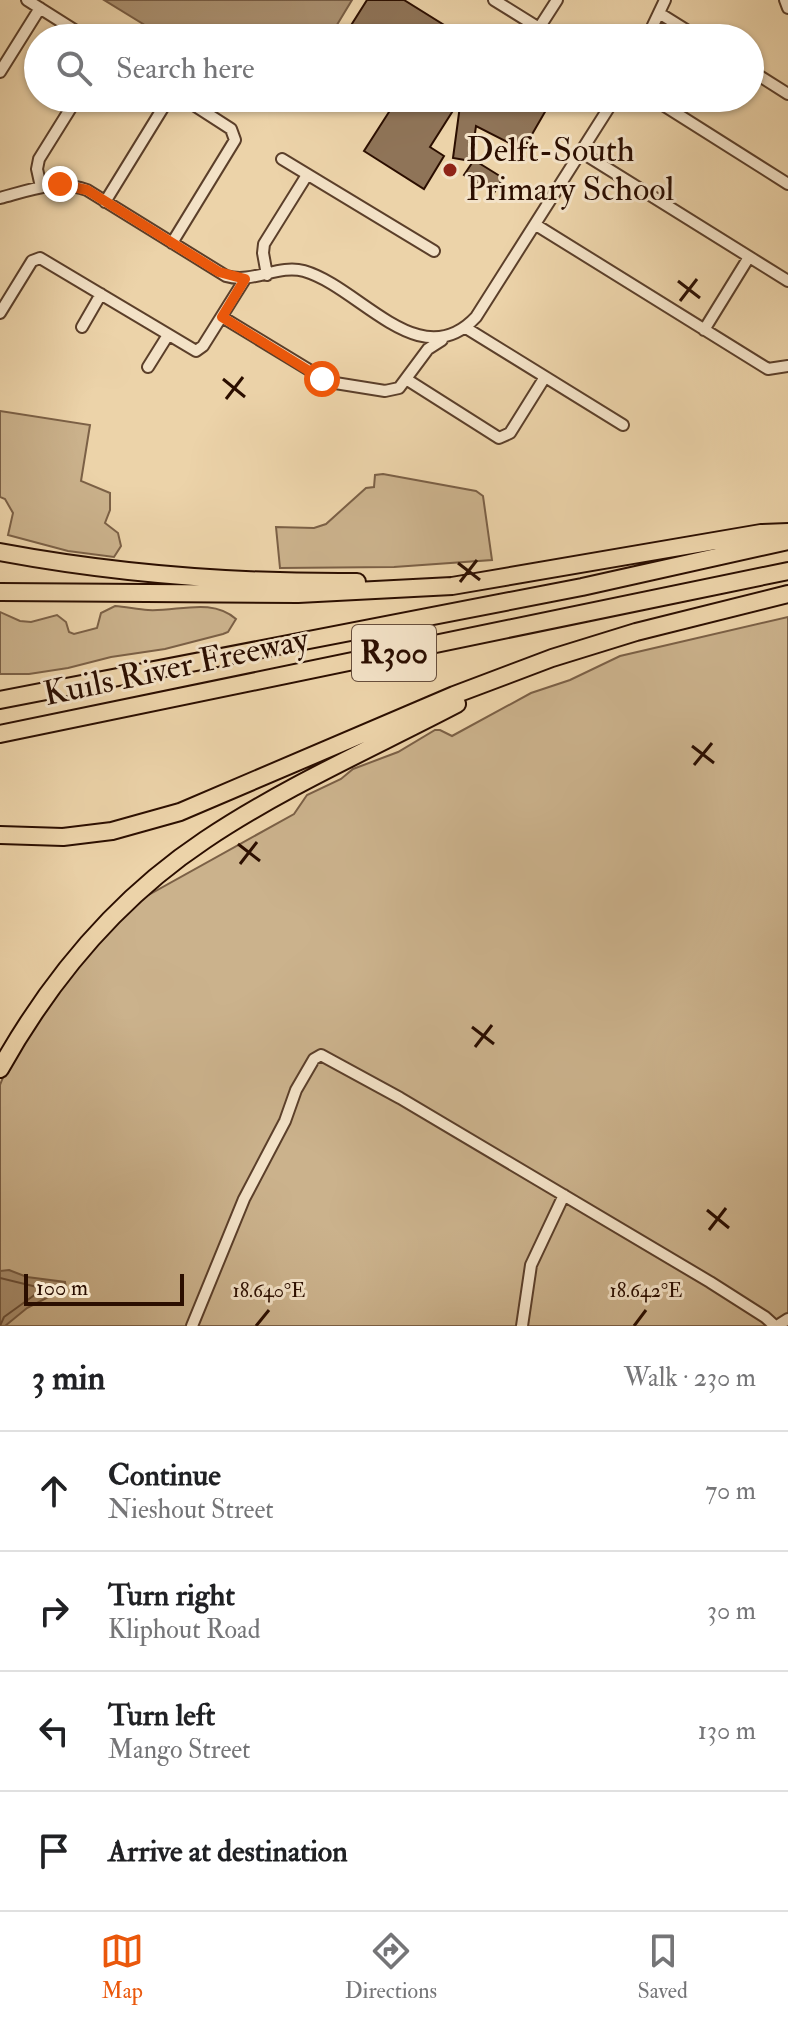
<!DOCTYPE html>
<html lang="en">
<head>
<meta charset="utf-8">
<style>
  :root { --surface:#fff; --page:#f2f2f2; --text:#202124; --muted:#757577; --line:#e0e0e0; --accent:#ea580c }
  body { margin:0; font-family:"IM FELL Double Pica",serif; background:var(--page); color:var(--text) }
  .scale { position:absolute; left:24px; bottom:20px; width:160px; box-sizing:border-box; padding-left:8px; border:4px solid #2b0e00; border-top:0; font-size:22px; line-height:28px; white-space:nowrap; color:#2b0e00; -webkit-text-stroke:6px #f3e2c7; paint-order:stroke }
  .stop { position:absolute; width:24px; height:24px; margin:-18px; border:6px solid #ea580c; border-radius:50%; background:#fff }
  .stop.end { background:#ea580c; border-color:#fff; box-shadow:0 2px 8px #0008 }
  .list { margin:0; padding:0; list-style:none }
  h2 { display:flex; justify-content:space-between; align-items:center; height:104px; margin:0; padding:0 32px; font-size:34px }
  h2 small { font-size:26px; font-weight:400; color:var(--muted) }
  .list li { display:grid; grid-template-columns:52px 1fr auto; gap:24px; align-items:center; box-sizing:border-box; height:120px; padding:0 32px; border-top:2px solid var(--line) }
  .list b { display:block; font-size:30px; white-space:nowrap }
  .list p { margin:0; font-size:26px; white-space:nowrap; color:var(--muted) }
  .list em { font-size:26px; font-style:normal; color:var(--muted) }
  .icon { flex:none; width:44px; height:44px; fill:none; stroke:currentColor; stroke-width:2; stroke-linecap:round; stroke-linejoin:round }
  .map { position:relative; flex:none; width:788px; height:1326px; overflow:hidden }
  .search { position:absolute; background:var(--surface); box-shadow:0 2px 6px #0004; left:24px; right:24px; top:24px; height:88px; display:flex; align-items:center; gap:20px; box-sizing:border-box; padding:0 28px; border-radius:44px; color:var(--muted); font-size:30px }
  .sheet { height:584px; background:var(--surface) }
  nav { display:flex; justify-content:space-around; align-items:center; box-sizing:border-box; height:112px; border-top:2px solid var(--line); background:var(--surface); font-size:22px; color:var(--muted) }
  nav a { display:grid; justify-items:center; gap:4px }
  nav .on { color:var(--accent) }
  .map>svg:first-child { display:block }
  .green { fill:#cbb28c; stroke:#7b6046; stroke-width:2 }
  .water { fill:#aa9070; stroke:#775c43; stroke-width:2 }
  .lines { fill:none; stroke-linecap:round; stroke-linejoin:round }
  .shore { stroke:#6a4f38; stroke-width:2 }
  .building { fill:#8f7458; stroke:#2b0e00; stroke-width:2 }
  .minor-casing { stroke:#5b3f2a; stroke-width:14 }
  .highway-casing { stroke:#2b0e00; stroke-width:20 }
  .minor { stroke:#f3e2c7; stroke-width:10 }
  .highway { stroke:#ecd3a9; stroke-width:16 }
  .route { stroke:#ea580c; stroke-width:10 }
  .ticks { fill:none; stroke:#2b0e00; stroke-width:3 }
  .poi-dot { fill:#8f2418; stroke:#f3e2c7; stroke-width:3 }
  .labels { text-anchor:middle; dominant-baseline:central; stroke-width:6; stroke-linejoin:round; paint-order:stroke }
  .shield { fill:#f3e2c7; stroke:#674e3c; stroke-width:2 }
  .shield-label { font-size:32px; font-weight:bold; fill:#2b0e00 }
  .poi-label { font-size:34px; fill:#2b0e00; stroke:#f3e2c7; text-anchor:start }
  .street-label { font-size:34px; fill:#2b0e00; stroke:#f3e2c7 }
  .ticks-label { font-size:20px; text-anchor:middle; fill:#2b0e00; stroke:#f3e2c7; stroke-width:6; stroke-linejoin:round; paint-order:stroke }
</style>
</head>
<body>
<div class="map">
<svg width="788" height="1326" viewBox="0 0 788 1326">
  <rect width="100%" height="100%" fill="#ecd3a9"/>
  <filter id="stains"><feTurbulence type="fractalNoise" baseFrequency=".0025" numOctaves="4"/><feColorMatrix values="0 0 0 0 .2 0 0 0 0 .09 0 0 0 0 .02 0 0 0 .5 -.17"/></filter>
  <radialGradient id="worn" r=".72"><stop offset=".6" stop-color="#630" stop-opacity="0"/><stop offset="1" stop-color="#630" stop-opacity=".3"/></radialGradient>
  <path class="green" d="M0,411L90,425L81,481L110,493V510L105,523L118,533L121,546L114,557L68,551L8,535L13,513L5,499L0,497Z
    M383,474L476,491L483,496L492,560L394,567L280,568L276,527L314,528L326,524L366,488L374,487L375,475Z
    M115,606C126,607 137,609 148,610C177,612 211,597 236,619L228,632L223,634L165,649L111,657L68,668L29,674H0V612L20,621L31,622L57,615L66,622L69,632L74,634L97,628L101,613Z
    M788,617V1326H0V1085L6,1070L100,922L294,814L307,795L341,779L353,769L398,752L435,730H440L452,736L531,693L570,680L620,656Z"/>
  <path class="water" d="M104,0H352L329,38H166Z
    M9,1270L27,1277L65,1282L66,1288L27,1308L5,1326H0V1271Z"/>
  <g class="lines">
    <path class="shore" d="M0,1278L37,1287L40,1291L4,1317L0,1326"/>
  </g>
  <path class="building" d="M367,0H404L465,38H343Z
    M416,98H461L430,147L444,156L424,189L364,151L396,101L409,109Z
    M461,98H553L523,150L476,126L471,161L453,158Z
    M474,160L503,178L494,193L464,175Z"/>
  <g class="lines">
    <defs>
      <path id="minor" d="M27,0L87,38
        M494,0L555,38
        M785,0L788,8
        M659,13L699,38
        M539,28L557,0
        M647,38L665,0
        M750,70L788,94
        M0,72L40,8
        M652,98L788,184
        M581,152L788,281
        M282,159L434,251
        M41,187L37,169L39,159L77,98
        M0,198C30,190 57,179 87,190L226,276C253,284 278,264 304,271C360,287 420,377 476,317L615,98
        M105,202L169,98
        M536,225L768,369L788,366
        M172,243L235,140L231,129L183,98
        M267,275L263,253L264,244L307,175
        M0,313L32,261L40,258L196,351L203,346L245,279
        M222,317L329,382L385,391L399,388L428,349L442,340
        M82,327L101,294
        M466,328L623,425
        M704,330L749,257
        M148,367L168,335
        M406,379L499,438L510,433L545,377
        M192,1326L244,1199L285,1121L296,1090L314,1059L321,1055L400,1098L710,1282L765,1317L775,1326
        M522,1326L531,1265L564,1195
        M777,1326L788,1319"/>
      <path id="highway" d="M0,552C118,574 237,583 357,582
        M0,592L298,594L452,586L761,533L788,532
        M0,700L582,587L788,541
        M0,734L788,571
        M0,835L63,837L112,831L180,812L454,695L552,658L636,632L788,594
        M0,1069C51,978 118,898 205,840C284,787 373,748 457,704"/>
    </defs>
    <use href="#minor" class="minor-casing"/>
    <use href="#highway" class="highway-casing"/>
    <use href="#minor" class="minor"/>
    <use href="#highway" class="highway"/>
  </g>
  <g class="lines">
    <path class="route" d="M60,184L87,190L219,272L245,279L222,317L322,379"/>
  </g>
  <path class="ticks" d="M678,281L700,298M680,301L697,279M223,379L245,397M226,399L243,377M458,563L480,580M460,582L477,560M692,746L714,763M694,765L712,743M238,844L260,861M240,864L257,842M472,1027L494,1044M475,1047L492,1025M707,1210L729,1228M709,1230L726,1208M256,1326L269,1310M634,1326L646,1310"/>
  <circle class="poi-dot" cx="450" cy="170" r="8"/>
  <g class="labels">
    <rect class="shield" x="352" y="625" width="84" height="56" rx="6"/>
    <g class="shield-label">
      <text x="394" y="653">R300</text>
    </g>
    <g class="poi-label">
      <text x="466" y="150">Delft-South<tspan x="466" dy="39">Primary School</tspan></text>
    </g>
    <g class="street-label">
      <text transform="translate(176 667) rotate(-12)">Kuils River Freeway</text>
    </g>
  </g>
  <g class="ticks-label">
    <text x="269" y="1297">18.640°E</text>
    <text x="646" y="1297">18.642°E</text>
  </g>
  <rect width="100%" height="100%" filter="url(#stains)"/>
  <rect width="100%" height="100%" fill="url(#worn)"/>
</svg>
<div class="scale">100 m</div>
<div class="stop" style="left:322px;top:379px"></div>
<div class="stop end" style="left:60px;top:184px"></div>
<div class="search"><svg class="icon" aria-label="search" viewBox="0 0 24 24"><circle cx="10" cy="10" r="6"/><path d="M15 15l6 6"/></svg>Search here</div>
</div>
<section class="sheet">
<h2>3 min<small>Walk · 230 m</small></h2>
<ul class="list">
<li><svg class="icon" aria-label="ahead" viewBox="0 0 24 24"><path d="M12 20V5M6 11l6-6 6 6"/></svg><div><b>Continue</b><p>Nieshout Street</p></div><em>70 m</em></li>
<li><svg class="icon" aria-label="right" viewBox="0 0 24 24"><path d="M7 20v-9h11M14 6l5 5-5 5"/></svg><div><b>Turn right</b><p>Kliphout Road</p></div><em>30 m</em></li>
<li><svg class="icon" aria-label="left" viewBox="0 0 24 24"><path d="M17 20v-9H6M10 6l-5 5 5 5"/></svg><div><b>Turn left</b><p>Mango Street</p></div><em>130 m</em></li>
<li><svg class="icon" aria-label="arrive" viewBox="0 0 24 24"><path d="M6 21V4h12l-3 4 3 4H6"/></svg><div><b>Arrive at destination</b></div></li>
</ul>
</section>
<nav>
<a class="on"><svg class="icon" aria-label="map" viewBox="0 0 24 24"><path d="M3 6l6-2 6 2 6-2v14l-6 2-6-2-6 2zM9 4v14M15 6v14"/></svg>Map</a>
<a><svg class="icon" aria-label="directions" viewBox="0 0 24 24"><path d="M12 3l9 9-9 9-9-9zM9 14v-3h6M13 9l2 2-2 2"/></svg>Directions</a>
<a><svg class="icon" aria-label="saved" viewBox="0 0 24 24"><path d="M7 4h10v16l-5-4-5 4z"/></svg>Saved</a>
</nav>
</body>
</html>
